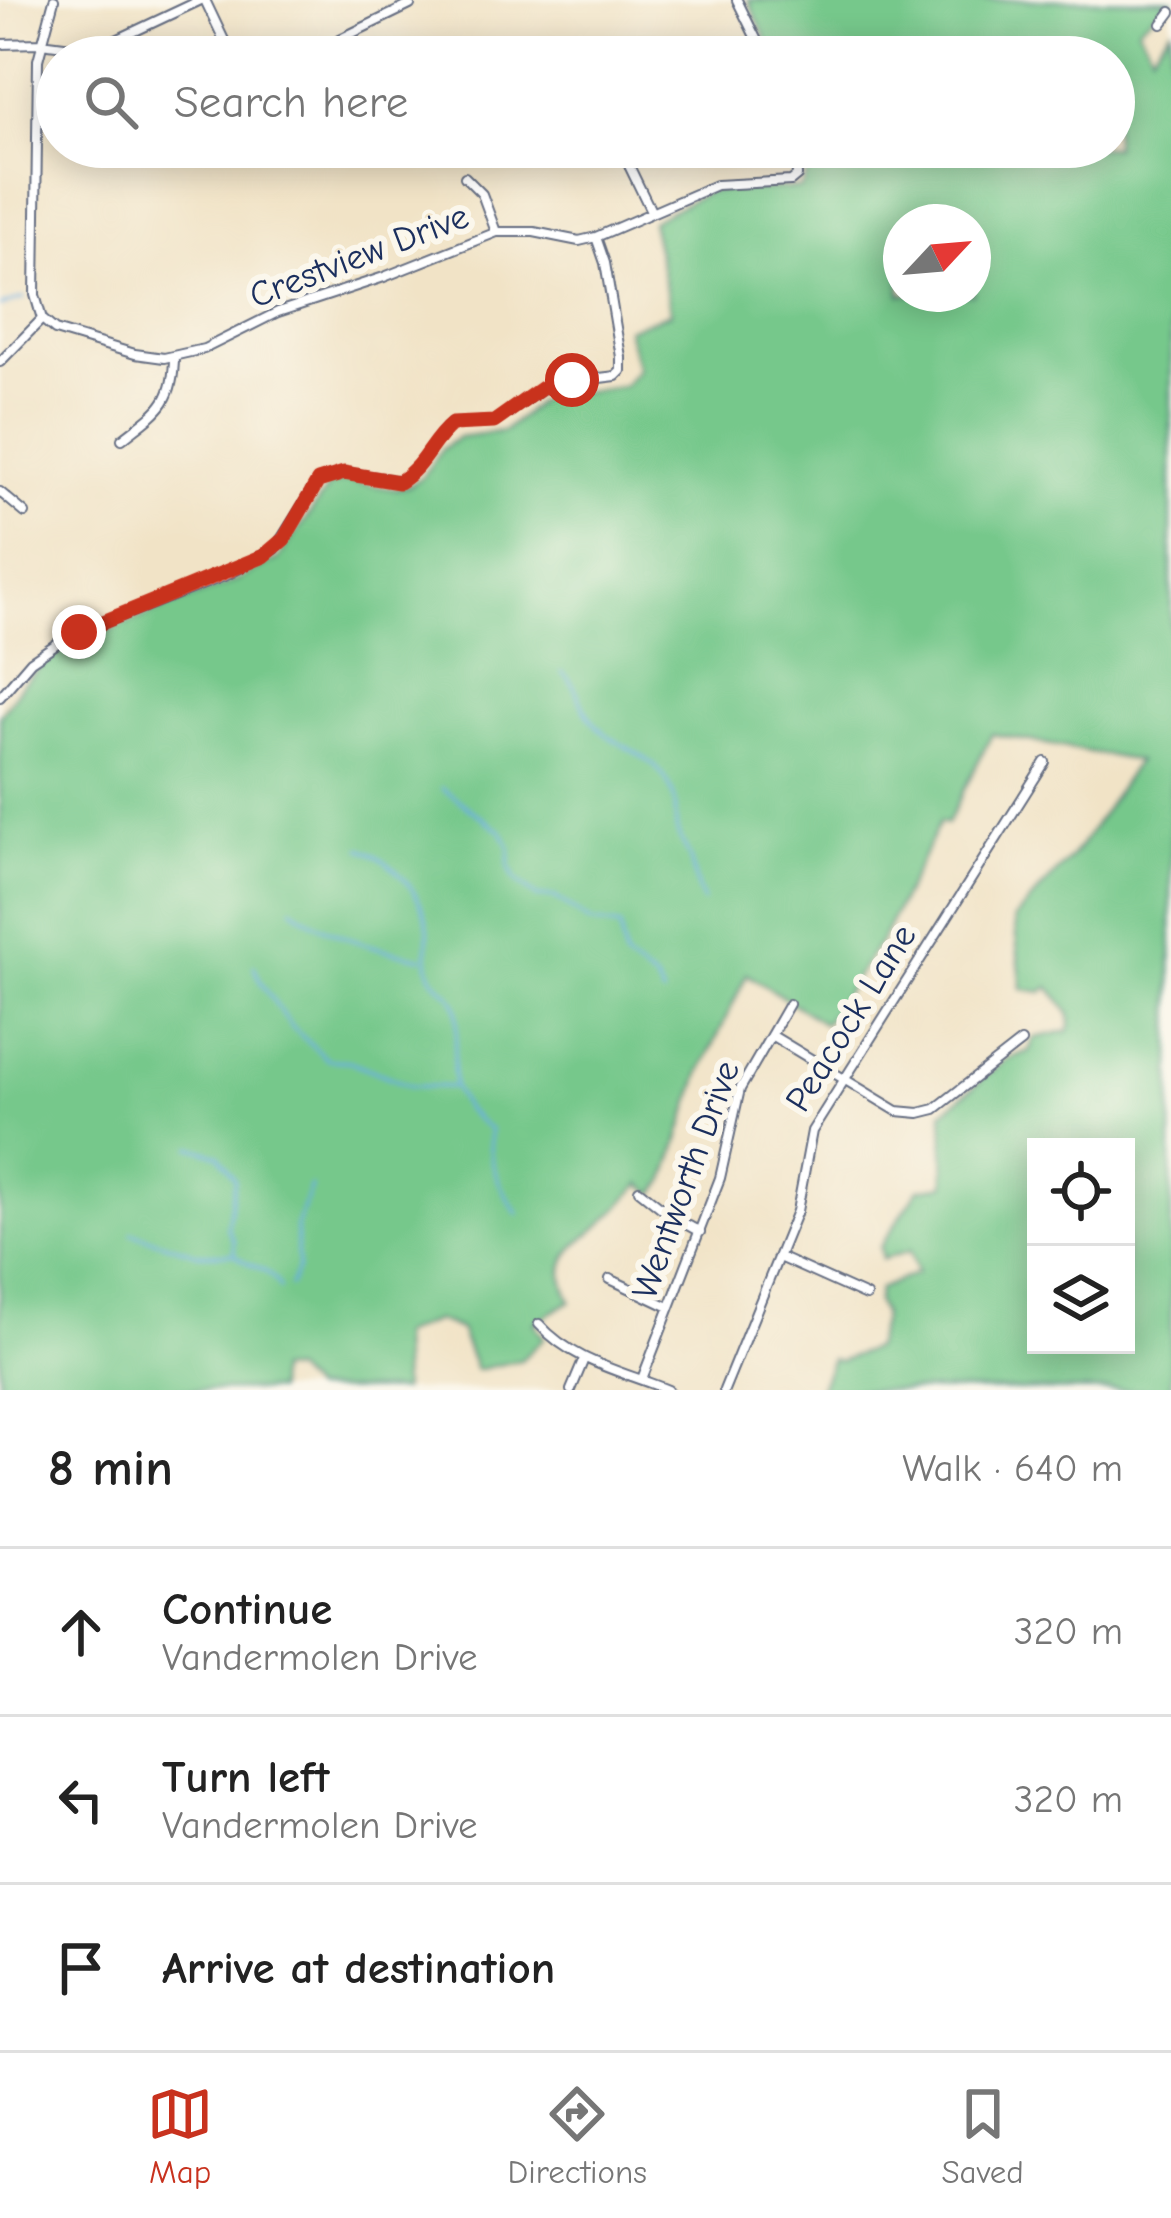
<!DOCTYPE html>
<html lang="en">
<head>
<meta charset="utf-8">
<style>
  :root { --surface:#fff; --page:#f6f6f6; --text:#222; --muted:#767676; --line:#e0e0e0; --accent:#c8321e }
  body { margin:0; font-family:"Comic Neue",sans-serif; background:var(--page); color:var(--text) }
  .controls { position:absolute; right:36px; bottom:36px; display:grid; overflow:hidden; border-radius:0px; box-shadow:0 6px 30px #0003 }
  .controls button { width:108px; height:108px; display:grid; place-items:center; padding:0; border:0; border-bottom:3px solid var(--line); background:var(--surface); color:var(--text); font:60px sans-serif }
  .compass { position:absolute; left:883px; top:204px; width:108px; height:108px; border-radius:50%; background:var(--surface); box-shadow:0 6px 30px #0003; rotate:64deg }
  .stop { position:absolute; width:36px; height:36px; margin:-27px; border:9px solid #c8321e; border-radius:50%; background:#fff }
  .stop.end { background:#c8321e; border-color:#fff; box-shadow:0 3px 12px #0008 }
  .list { margin:0; padding:0; list-style:none }
  h2 { display:flex; justify-content:space-between; align-items:center; height:156px; margin:0; padding:0 48px; font-size:51px }
  h2 small { font-size:39px; font-weight:400; color:var(--muted) }
  .list li { display:grid; grid-template-columns:78px 1fr auto; gap:36px; align-items:center; box-sizing:border-box; height:168px; padding:0 48px; border-top:3px solid var(--line) }
  .list b { display:block; font-size:45px; white-space:nowrap }
  .list p { margin:0; font-size:39px; white-space:nowrap; color:var(--muted) }
  .list em { font-size:39px; font-style:normal; color:var(--muted) }
  .icon { flex:none; width:66px; height:66px; fill:none; stroke:currentColor; stroke-width:2; stroke-linecap:round; stroke-linejoin:round }
  .map { position:relative; flex:none; width:1171px; height:1390px; overflow:hidden }
  .search { position:absolute; background:var(--surface); box-shadow:0 6px 30px #0003; left:36px; right:36px; top:36px; height:132px; display:flex; align-items:center; gap:30px; box-sizing:border-box; padding:0 42px; border-radius:66px; color:var(--muted); font-size:45px }
  .sheet { height:660px; background:var(--surface) }
  nav { display:flex; justify-content:space-around; align-items:center; box-sizing:border-box; height:168px; border-top:3px solid var(--line); background:var(--surface); font-size:33px; color:var(--muted) }
  nav a { display:grid; justify-items:center; gap:6px }
  nav .on { color:var(--accent) }
  .map>svg:first-child { display:block }
  .green { fill:#76c88b; stroke:#487c74; stroke-width:3; fill-rule:evenodd }
  .lines { fill:none; stroke-linecap:round; stroke-linejoin:round }
  .stream { stroke:#6aaedf; stroke-width:3 }
  .minor-casing { stroke:#666e82; stroke-width:12 }
  .minor { stroke:#fff; stroke-width:8 }
  .route { stroke:#c8321e; stroke-width:15 }
  .labels { text-anchor:middle; dominant-baseline:central; stroke-width:12; stroke-linejoin:round; paint-order:stroke }
  .street-label { font-size:36px; fill:#1b2f5e; stroke:#fbf7ec }
</style>
</head>
<body>
<div class="map">
<svg width="1171" height="1390" viewBox="0 0 1171 1390">
  <rect width="100%" height="100%" fill="#fbf7ec"/>
  <filter id="ink" filterUnits="userSpaceOnUse"><feTurbulence type="fractalNoise" baseFrequency=".00833" numOctaves="2"/><feDisplacementMap in="SourceGraphic" scale="24" xChannelSelector="R" yChannelSelector="G"/><feConvolveMatrix kernelMatrix="1 2 1 2 8 2 1 2 1" color-interpolation-filters="sRGB"/></filter>
  <filter id="wash" filterUnits="userSpaceOnUse"><feTurbulence type="fractalNoise" baseFrequency=".004" numOctaves="4" result="noise"/><feDisplacementMap in="SourceGraphic" scale="48" xChannelSelector="R" yChannelSelector="G"/><feGaussianBlur stdDeviation="2.7" result="paint"/><feColorMatrix in="noise" values="0 0 0 0 0 0 0 0 0 0 0 0 0 0 0 0 0 1.4 0 .05"/><feComposite in="paint" operator="in"/></filter>
  <g filter="url(#wash)">
    <rect width="100%" height="100%" fill="#f1e3c6"/>
    <path class="green" d="M748,0H1171L1138,28L1152,53L1171,29V1390H819L832,1359L839,1361L874,1348L883,1316L876,1302L879,1289L917,1273L910,1251L882,1259L880,1247L919,1189L945,1185L943,1112L1006,1060L1029,1051L1034,1038L1068,1031C1077,1013 1060,1001 1049,987L1042,992L1022,989L1014,919L1080,847L1137,761L992,734L947,824L940,822L882,939L824,1024L747,974L701,1071L666,1180L654,1194L641,1184C629,1196 618,1209 606,1220C578,1246 548,1256 571,1301L534,1323L544,1338L521,1360L476,1370L460,1330L436,1320L400,1335L402,1390H311L292,1371L277,1370L276,1390H0V715L23,683L50,659L75,643L238,580L278,559L330,485L348,481L394,489L409,486L422,477L442,449L459,437L504,431L544,397L623,386L638,369L627,329L671,313L651,221L709,191L801,188L810,167L808,147H1114V57H774ZM901,222H973V294H901ZM1036,1147H1126V1345H1036Z"/>
    <g class="lines">
      <path class="stream" d="M0,306L24,298
        M562,672C580,689 578,702 591,719C616,752 656,749 673,794C678,808 674,818 677,831C679,840 686,847 689,856C695,873 694,885 703,901
        M442,788L502,832L510,848L509,867L515,880L537,897H555L590,922L620,927L625,959L655,980L663,995
        M361,848C392,860 424,894 428,929C429,947 425,957 431,974C438,989 455,992 457,1010C459,1035 451,1060 454,1085
        M292,908C329,937 378,949 423,958
        M254,966L261,983L291,1026L328,1060L349,1061L411,1086L454,1087L465,1109L490,1130C487,1162 500,1189 519,1215
        M192,1147L219,1155L235,1179L227,1227L234,1241V1254
        M132,1233L199,1254H234C250,1269 269,1265 280,1288
        M290,1286L298,1267L296,1227L311,1186"/>
    </g>
  </g>
  <g filter="url(#ink)">
    <g class="lines">
      <defs>
        <path id="minor" d="M205,0L232,57
          M737,0L765,57
          M1162,24L1171,12
          M0,44L41,43L95,50L201,0
          M303,57L410,5
          M620,147L651,211
          M465,177L482,194L496,232
          M42,319L35,295L38,60L54,0
          M0,362L42,319L55,330L135,354L164,358L204,349L278,312L384,277L497,232H534L579,241L596,237L716,185L791,181L797,176L796,147
          M122,439C158,411 174,404 174,356
          M0,492L25,513
          M0,697L31,661L65,638L227,575L275,549L318,481L344,473L399,481C425,467 430,442 451,424L494,422L550,384L616,376L621,371V357L605,263L596,237
          M771,1035L897,1111L919,1113L935,1109L1021,1042
          M639,1190L673,1217L700,1232
          M779,1257L866,1296
          M610,1279L669,1307
          M539,1324C573,1362 622,1371 668,1390
          M642,1379L720,1178L740,1089L789,1004
          M571,1390L584,1359
          M724,1390L797,1211L812,1131L1045,762"/>
      </defs>
      <use href="#minor" class="minor-casing"/>
      <use href="#minor" class="minor"/>
    </g>
  </g>
  <g class="lines" filter="url(#ink)">
    <path class="route" d="M79,632L264,556L284,539L318,481L344,473L399,482C424,467 430,442 452,424L494,422L542,388L572,380"/>
  </g>
  <g class="labels">
    <g class="street-label">
      <text transform="translate(359 256) rotate(-21)">Crestview Drive</text>
      <text transform="translate(851 1018) rotate(-58)">Peacock Lane</text>
      <text transform="translate(686 1180) rotate(-70)">Wentworth Drive</text>
    </g>
  </g>
</svg>
<div class="controls">
<button><svg class="icon" aria-label="locate" viewBox="0 0 24 24"><circle cx="12" cy="12" r="6"/><path d="M12 2v4M12 18v4M2 12h4M18 12h4"/></svg></button>
<button><svg class="icon" aria-label="layers" viewBox="0 0 24 24"><path d="M12 4l9 5-9 5-9-5zM3 14l9 5 9-5"/></svg></button>
</div>
<svg class="compass" viewBox="-18 -18 36 36"><path d="M0-13l5 13h-10z" fill="#e53935"/><path d="M0 13l5-13h-10z" fill="#767676"/></svg>
<div class="stop" style="left:572px;top:380px"></div>
<div class="stop end" style="left:79px;top:632px"></div>
<div class="search"><svg class="icon" aria-label="search" viewBox="0 0 24 24"><circle cx="10" cy="10" r="6"/><path d="M15 15l6 6"/></svg>Search here</div>
</div>
<section class="sheet">
<h2>8 min<small>Walk · 640 m</small></h2>
<ul class="list">
<li><svg class="icon" aria-label="ahead" viewBox="0 0 24 24"><path d="M12 20V5M6 11l6-6 6 6"/></svg><div><b>Continue</b><p>Vandermolen Drive</p></div><em>320 m</em></li>
<li><svg class="icon" aria-label="left" viewBox="0 0 24 24"><path d="M17 20v-9H6M10 6l-5 5 5 5"/></svg><div><b>Turn left</b><p>Vandermolen Drive</p></div><em>320 m</em></li>
<li><svg class="icon" aria-label="arrive" viewBox="0 0 24 24"><path d="M6 21V4h12l-3 4 3 4H6"/></svg><div><b>Arrive at destination</b></div></li>
</ul>
</section>
<nav>
<a class="on"><svg class="icon" aria-label="map" viewBox="0 0 24 24"><path d="M3 6l6-2 6 2 6-2v14l-6 2-6-2-6 2zM9 4v14M15 6v14"/></svg>Map</a>
<a><svg class="icon" aria-label="directions" viewBox="0 0 24 24"><path d="M12 3l9 9-9 9-9-9zM9 14v-3h6M13 9l2 2-2 2"/></svg>Directions</a>
<a><svg class="icon" aria-label="saved" viewBox="0 0 24 24"><path d="M7 4h10v16l-5-4-5 4z"/></svg>Saved</a>
</nav>
</body>
</html>
